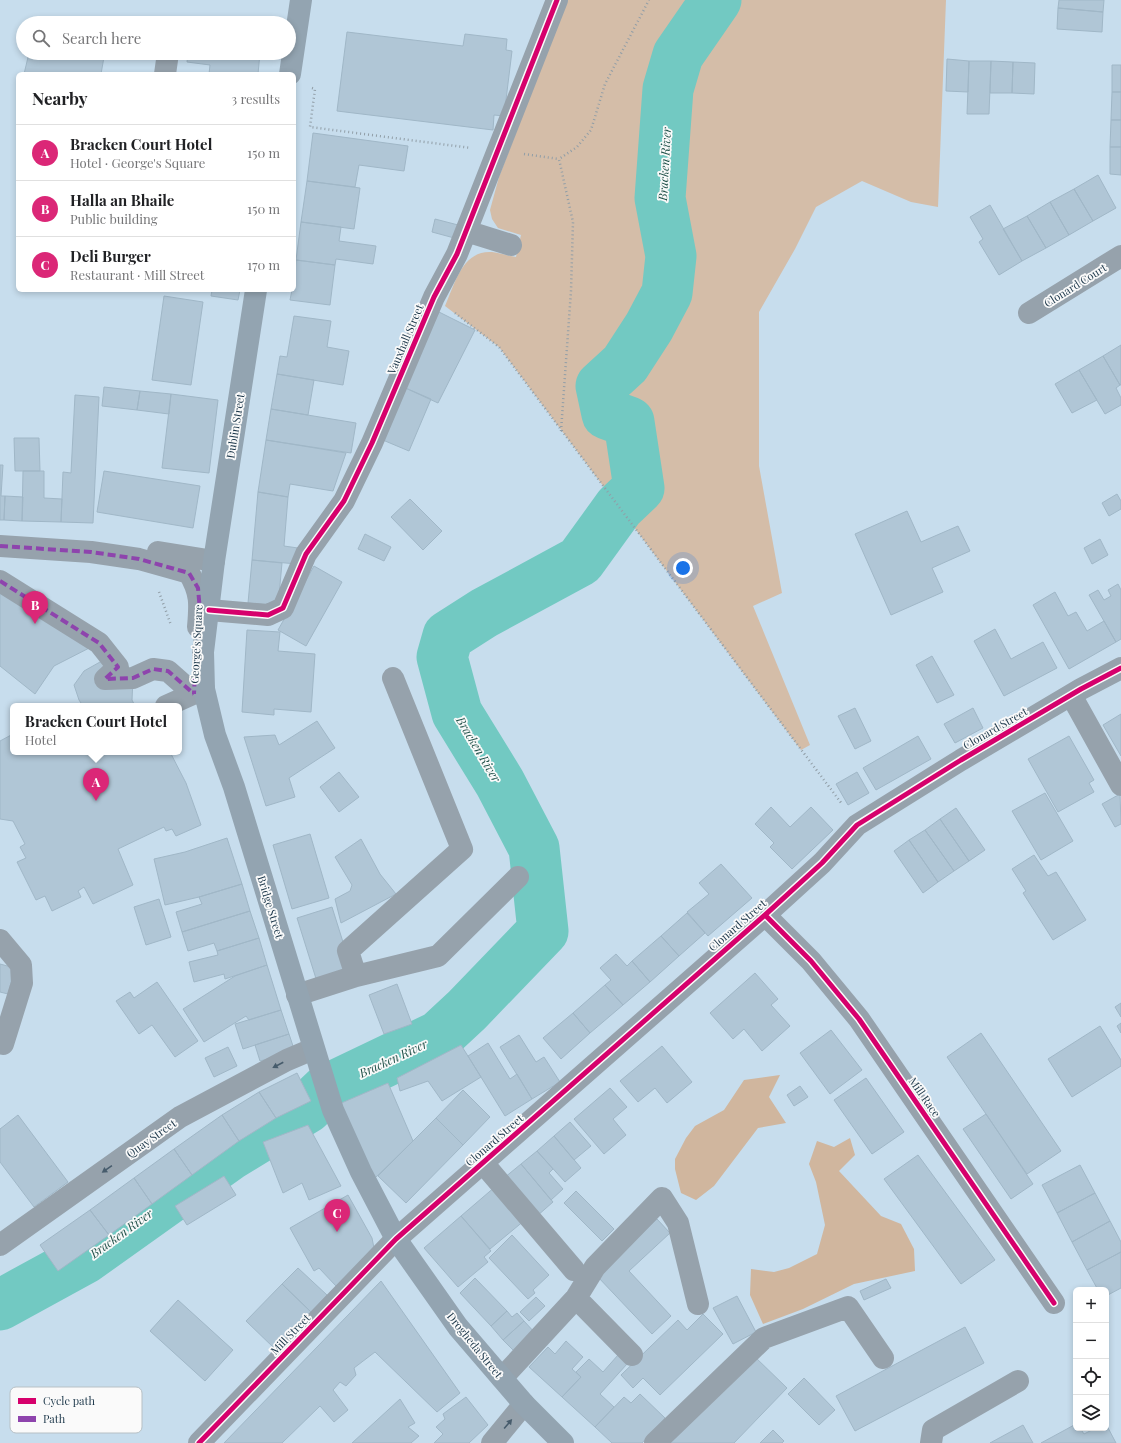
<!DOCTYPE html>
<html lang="en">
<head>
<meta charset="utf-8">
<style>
  :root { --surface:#fff; --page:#f2f2f2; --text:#202124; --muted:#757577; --line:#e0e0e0; --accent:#db2777 }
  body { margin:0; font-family:"Playfair Display",serif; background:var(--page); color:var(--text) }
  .controls { position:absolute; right:12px; bottom:12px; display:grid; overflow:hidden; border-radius:6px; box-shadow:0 2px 6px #0003 }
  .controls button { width:36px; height:36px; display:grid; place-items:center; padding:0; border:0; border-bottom:1px solid var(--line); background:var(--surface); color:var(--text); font:20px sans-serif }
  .you { position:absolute; left:683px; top:568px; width:14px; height:14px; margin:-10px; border:3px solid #fff; border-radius:50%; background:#1a73e8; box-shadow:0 0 0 6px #1a73e833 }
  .badge { display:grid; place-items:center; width:26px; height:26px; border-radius:50%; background:var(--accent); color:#fff; font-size:13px; font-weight:700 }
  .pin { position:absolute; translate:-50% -33px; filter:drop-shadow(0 1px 2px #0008) }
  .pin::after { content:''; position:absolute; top:21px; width:14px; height:12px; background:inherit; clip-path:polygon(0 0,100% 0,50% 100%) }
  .popup { position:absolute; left:10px; top:703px; width:172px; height:52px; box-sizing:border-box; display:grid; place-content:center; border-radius:6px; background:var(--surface); filter:drop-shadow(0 1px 3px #0005); font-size:13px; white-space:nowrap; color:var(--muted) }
  .popup b { font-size:15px; color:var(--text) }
  .popup::after { content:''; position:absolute; left:50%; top:100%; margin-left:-8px; border:8px solid transparent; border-top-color:var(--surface) }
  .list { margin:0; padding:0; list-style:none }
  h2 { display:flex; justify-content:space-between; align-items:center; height:52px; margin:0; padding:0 16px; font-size:17px }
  h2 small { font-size:13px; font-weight:400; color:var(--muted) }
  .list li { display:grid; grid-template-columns:26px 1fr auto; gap:12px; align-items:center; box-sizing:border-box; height:56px; padding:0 16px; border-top:1px solid var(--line) }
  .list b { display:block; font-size:15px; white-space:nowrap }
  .list p { margin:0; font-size:13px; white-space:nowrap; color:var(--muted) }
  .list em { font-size:13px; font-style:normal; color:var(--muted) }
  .icon { flex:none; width:22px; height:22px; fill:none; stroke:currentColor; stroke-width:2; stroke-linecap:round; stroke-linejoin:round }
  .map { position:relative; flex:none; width:1121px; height:1443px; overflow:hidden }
  .search { position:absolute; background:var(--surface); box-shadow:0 2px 6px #0003; left:16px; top:16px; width:280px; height:44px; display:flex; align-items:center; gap:10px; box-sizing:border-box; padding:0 14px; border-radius:22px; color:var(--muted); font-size:15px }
  .panel { position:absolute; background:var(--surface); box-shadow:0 2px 6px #0003; left:16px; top:72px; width:280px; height:220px; border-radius:6px }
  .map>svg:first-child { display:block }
  .green { fill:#d4bda8 }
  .forest { fill:#d0b69e }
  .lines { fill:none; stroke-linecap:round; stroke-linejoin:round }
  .river { stroke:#72c9c2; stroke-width:51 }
  .building { fill:#b0c6d6; stroke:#a0b7c7 }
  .path { stroke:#919ea7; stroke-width:2.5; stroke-dasharray:1 3; stroke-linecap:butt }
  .minor { stroke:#96a2ac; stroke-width:22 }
  .major { stroke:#93a4b1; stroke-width:22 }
  .quiet { stroke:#8e44ad; stroke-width:4; stroke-dasharray:8 4; stroke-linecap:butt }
  .cycleway-casing { stroke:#fafafa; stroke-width:8 }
  .cycleway { stroke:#d6006c; stroke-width:5 }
  .oneway { fill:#475c6c }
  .labels { text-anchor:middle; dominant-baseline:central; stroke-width:3.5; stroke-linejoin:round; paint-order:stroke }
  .street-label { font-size:11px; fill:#1c374a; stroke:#fafafa }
  .water-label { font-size:12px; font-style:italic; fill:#1f5048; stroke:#fafafa }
  .key { fill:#fafafa; stroke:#b7c0c5; stroke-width:1 }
  .key-label { font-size:11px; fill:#1c374a }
</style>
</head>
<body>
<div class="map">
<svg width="1121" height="1443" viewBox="0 0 1121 1443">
  <rect width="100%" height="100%" fill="#c7dded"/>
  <path class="green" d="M566,0H946L938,207L911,202L862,181L816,207L795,249L759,312V466L782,593L753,606L810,745L801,750L499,347L445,306C455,284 462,250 492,252C500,253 508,256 516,257L521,235L498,228L492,219L490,210L499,177Z
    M5,1314L12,1315L0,1330V1318Z"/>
  <path class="forest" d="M780,1075L769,1097L786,1123L758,1128L714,1186L696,1200L681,1193L675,1169V1159L686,1138L695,1126L724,1110L744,1080Z
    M850,1138L855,1155L839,1171L881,1216L901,1224L914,1249L915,1271L854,1284L803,1309L763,1324L750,1295L751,1269L774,1272L789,1268L817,1254L825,1225L816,1182L809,1164L817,1141L834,1147Z"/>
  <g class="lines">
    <path class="river" d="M0,1305L84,1259L230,1155L307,1108L326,1090L439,1036L467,1010L543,931L534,848L500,783L457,713L442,657L448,636L484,613L580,561L619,507L639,488L629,422L607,414L601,386L625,364L649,327L667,293L671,256L660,198L668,89L678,55L716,0"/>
  </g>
  <path class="building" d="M1059,0H1104L1103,12L1058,8Z
    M1058,8L1103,12L1102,32L1057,29Z
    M347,32L463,46L465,34L507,39L506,50L512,51L504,116L494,115L493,130L337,111Z
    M29,53H84L104,57L101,74H24Z
    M188,53H260L258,74H209L210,65L187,62Z
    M947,59L969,61L968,92L946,91Z
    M969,61H991L989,114H967Z
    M991,61L1013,62L1012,93H990Z
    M1013,62L1035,63L1034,94L1012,93Z
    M1112,65H1121V92H1112Z
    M1112,92H1121V120H1111Z
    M1111,120H1121V147H1110Z
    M313,133L408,146L404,171L359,165L355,187L307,181Z
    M1110,147H1121V175L1110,174Z
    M1098,175L1116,208L1093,221L1074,189Z
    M307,181L360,188L354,229L301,222Z
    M1074,189L1093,221L1069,235L1050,202Z
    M1050,202L1069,235L1046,248L1027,216Z
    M990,205L1022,261L999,275L979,242L983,239L970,217Z
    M1027,216L1046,248L1022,261L1003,229Z
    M435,219L462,226L458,239L432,232Z
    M301,222L341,227L339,241L376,246L373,264L336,259L335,265L296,260Z
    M296,260L335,265L330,305L290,300L292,290H294Z
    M212,290H240L238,300L211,296Z
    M164,296L203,302L191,385L152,380Z
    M439,312L475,330L438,403L401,386Z
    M294,316L331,321L327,347L349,351L343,385L277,374L280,356L287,357Z
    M1121,345V385H1120L1103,356Z
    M1103,356L1120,385L1116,388L1121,398V405L1105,414L1079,370Z
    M1079,370L1097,400L1072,413L1055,384Z
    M277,374L314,380L308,415L271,409Z
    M401,386L431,399L409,451L378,438Z
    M104,387L140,391L137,410L102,406Z
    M140,391L171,394L169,414L137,410Z
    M171,394L218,400L209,473L162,468Z
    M75,395L99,397L93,523L61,522L63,472L71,473Z
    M271,409L356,423L351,453L266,440Z
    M14,438H39L40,471H15Z
    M266,440L346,453L333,491L290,484L288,497L258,492Z
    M0,465H3L1,496H5L4,520H0Z
    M23,471H44V498L62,499L61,522L22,521Z
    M104,471L200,486L193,528L97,512Z
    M258,492L288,497L284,546L298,548L297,564L252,560Z
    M1117,494L1121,501V509L1109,516L1102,503Z
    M5,496L23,497L22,521L4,520Z
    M410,499L442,531L423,550L391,517Z
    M907,511L921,542L958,526L970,551L932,568L943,592L891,615L855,534Z
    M365,534L391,547L384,561L358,549Z
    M1100,539L1108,555L1092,564L1084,548Z
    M252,560L282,563L278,606L248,603Z
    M314,566L342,582L306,646L278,630Z
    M0,581L99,643L54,666L35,694L0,666Z
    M1118,584L1121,590V639L1116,642L1089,595L1098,590L1104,600L1111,596L1108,590Z
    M1055,592L1068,616L1076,612L1087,631L1104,621L1116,642L1069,669L1033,605Z
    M995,629L1011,659L1043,642L1057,668L1004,696L974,641Z
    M247,630L280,632L278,651L315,654L311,712L274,709V715L242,712Z
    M932,656L954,695L937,703L916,665Z
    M100,662H109L133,678L132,700L135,706H83L79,700L74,685L84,671Z
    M855,708L871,741L855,749L838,716Z
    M973,708L983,728L955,743L944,724Z
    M1121,714V756L1103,725Z
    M317,721L335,748L289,778L295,797L266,806L244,737L275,735L279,745Z
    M13,734V752H170L186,783L201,825L176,836L172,829L166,831L164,827L118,849L133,885L93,904L84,887L78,891L81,897L52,911L45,896L36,900L17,862L26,858L20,847L25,844L13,821L0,819V741Z
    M918,736L931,759L876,790L863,768Z
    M1069,736L1094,780L1089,783L1094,792L1058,812L1028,759Z
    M339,772L359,797L339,812L320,787Z
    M857,772L869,793L848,805L836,784Z
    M1045,793L1073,841L1041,860L1012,811Z
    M1120,794L1121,824L1115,827L1102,804Z
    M771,807L790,827L811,807L833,830L792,869L770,847L774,843L755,824Z
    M956,808L985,850L969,861L940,819Z
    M940,819L969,861L954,871L925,830Z
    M925,830L954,871L938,882L909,840Z
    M310,834L329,898L292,909L273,845Z
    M227,838L242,884L199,897L165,905L154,859L185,852Z
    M361,839L380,874L396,894L341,923L335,899L350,891L352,885L335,857Z
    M909,840L938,882L923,893L894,851Z
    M1034,855L1048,876L1056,872L1086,920L1053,940L1023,893L1026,891L1012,869Z
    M721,864L752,898L708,936L687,912L709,894L699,883Z
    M242,884L250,911L182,932L176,912L202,904L199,897Z
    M159,899L171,937L146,945L134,907Z
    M332,907L353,974L318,985L297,918Z
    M250,911L259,938L217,951L214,943L188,951L182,932Z
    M687,913L705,933L679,956L661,936Z
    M661,936L679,956L650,982L632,961Z
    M259,938L267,965L225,979L224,974L194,982L189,962L218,955L217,951Z
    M616,954L627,966L632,961L650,982L623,1005L605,985L611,980L600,968Z
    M0,964L15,968L8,994L0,992Z
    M267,965L281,1010L249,1020L246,1016L204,1042L183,1009L235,976Z
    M755,973L778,999L771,1005L790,1026L762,1051L744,1029L733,1039L710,1013Z
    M157,982L198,1041L175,1057L152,1025L139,1034L116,1001L130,992L134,998Z
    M397,984L412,1024L384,1034L369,995Z
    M605,985L623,1005L590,1033L573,1013Z
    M1121,1003V1017L1115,1007Z
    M281,1010L289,1034L243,1049L235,1024Z
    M573,1013L590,1033L561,1059L543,1038Z
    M1121,1023V1033L1117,1026Z
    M1100,1026L1121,1060V1066L1072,1097L1048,1059Z
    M831,1030L862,1070L830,1094L800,1053Z
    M981,1033L1061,1151L1027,1174L947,1057Z
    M289,1034L293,1046L282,1055L260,1061L255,1045Z
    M519,1035L536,1062L544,1057L560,1082L532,1099L500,1047Z
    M488,1043L510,1079L517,1074L532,1099L505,1116L468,1056Z
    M461,1045L481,1077L442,1101L428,1081L400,1091L397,1078Z
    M662,1046L692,1082L667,1103L655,1088L638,1102L620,1081Z
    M228,1047L237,1066L214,1077L205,1058Z
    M297,1073L311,1101L276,1118L259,1092Z
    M866,1078L904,1132L872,1154L834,1100Z
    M388,1083L413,1141L373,1180L339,1104Z
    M800,1086L808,1097L794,1106L787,1095Z
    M610,1088L627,1107L613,1119L626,1135L604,1154L574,1119Z
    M463,1090L490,1117L463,1145L436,1118Z
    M259,1092L276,1118L239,1141L222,1115Z
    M986,1114L1033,1184L1011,1199L963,1129Z
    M18,1115L68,1182L34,1207L0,1162V1129Z
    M222,1115L239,1141L192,1175L174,1149Z
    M436,1118L463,1145L406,1203L378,1176Z
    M570,1122L591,1146L574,1160L554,1136Z
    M308,1125L341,1186L309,1200L302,1183L283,1193L263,1142Z
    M554,1136L581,1168L565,1182L537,1151Z
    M174,1149L192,1175L152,1204L134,1178Z
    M537,1151L553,1169L549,1173L563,1189L551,1200L521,1164Z
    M918,1155L995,1260L961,1284L884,1179Z
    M521,1164L553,1202L537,1216L504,1178Z
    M1080,1165L1095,1193L1057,1213L1042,1185Z
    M224,1176L236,1195L187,1225L175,1206Z
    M134,1178L152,1204L109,1235L90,1210Z
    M496,1186L525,1220L490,1249L461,1216Z
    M576,1191L614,1229L602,1241L564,1203Z
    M1095,1193L1110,1221L1072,1242L1057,1213Z
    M348,1195L372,1238L374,1248L336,1286L319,1268L314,1271L290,1228Z
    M90,1210L109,1235L58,1271L40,1245Z
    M461,1216L491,1251L484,1257L488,1262L458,1287L424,1248Z
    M657,1219L670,1233L629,1271L671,1316L652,1334L597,1276Z
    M1110,1221L1121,1242V1252L1087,1270L1072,1242Z
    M512,1235L549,1275L533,1290L535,1293L528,1299L489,1258Z
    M1121,1252V1288L1106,1296V1290H1098L1087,1270Z
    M298,1268L327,1295L311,1312L282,1284Z
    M475,1278L507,1311L491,1326L460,1293Z
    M886,1279L891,1288L864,1300L860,1291Z
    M381,1281L460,1393L437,1412L375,1352L354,1368L356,1375L346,1386L340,1382L333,1390L348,1410L334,1422L320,1406L282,1443H224Z
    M282,1284L311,1312L275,1349L246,1321Z
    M737,1296L756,1332L733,1344L713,1308Z
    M536,1297L545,1306L529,1321L520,1312Z
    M178,1300L233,1350L205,1381L150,1331Z
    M507,1311L512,1317L517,1313L524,1321L503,1340L491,1326Z
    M703,1314L723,1334L660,1395L643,1378L633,1388L621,1375L678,1320L687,1330Z
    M524,1321L536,1334L516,1353L503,1340Z
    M965,1327L984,1363L855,1431L836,1396Z
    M566,1341L583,1357L572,1369L581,1377L562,1397L529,1367L548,1347L555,1354Z
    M618,1355L627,1364L600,1394L614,1407L595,1427L562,1397L581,1377L576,1372L589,1359L603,1372Z
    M754,1356L787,1388L734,1443H670Z
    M804,1378L835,1410L819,1425L788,1394Z
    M640,1394L665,1418L642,1443H612L595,1427L624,1397L631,1403Z
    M466,1397L488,1425L469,1443H434L443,1434L436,1427L445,1419L443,1414Z
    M400,1399L415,1423L408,1427L419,1436L411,1443H352Z
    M1076,1424V1428H1080L1084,1434L1096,1428H1106V1424L1116,1443H1041Z
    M1023,1425L1033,1443H990Z
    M773,1430L784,1441L782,1443H760Z"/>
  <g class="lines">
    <path class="path" d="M312,88L315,89L310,127L471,148
      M524,154L559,159
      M455,313L499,347L842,804
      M561,431L571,291L573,222L559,159L577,147L591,130L605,84L649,0
      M159,592L171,625"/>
    <path class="minor" d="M165,74L168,53
      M466,231L511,245
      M1029,313L1121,256
      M0,546L91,552L139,559L189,573C201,593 200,604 198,627
      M158,552L214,561
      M0,581L99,643L118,667L105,679L133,678L153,669L168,671L194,694
      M209,610L268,615L283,608L306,554L344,501L372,443L434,297L457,254L557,0
      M1071,695L1121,785
      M166,706L204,689
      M765,915L811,961L859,1019L1054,1303
      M0,940L21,965L22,983L3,1044
      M356,976L438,956L518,877
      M297,995L356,976L348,951L462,849L393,678
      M483,1163L574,1270
      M0,1245L180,1117L287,1060L313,1049
      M576,1298L632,1355
      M502,1378L576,1298L595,1267L662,1198L678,1223L698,1304
      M199,1443L396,1239L765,915L822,863L857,825L961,760L1081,689L1121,668
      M492,1443L524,1404
      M655,1443L764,1338L848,1307L883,1358
      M931,1443L933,1430L1018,1381"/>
    <path class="major" d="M290,74L301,0
      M256,290L214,561L203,652L204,689L215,735L234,787L333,1110L361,1172L396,1239L458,1327L524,1404L563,1443"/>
    <path class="quiet" d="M0,546L91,552L139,559L189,573L198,588L200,611L196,647L194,694
      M0,581L99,643L118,667L105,679L133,678L153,669L168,671L194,694"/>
    <defs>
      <path id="cycleway" d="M209,610L268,615L283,608L306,554L344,501L372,443L434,297L457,254L557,0
        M765,915L811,961L859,1019L1054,1303
        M199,1443L396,1239L765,915L822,863L857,825L961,760L1081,689L1121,668"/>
    </defs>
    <use href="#cycleway" class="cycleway-casing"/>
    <use href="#cycleway" class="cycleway"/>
  </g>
  <defs><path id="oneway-solid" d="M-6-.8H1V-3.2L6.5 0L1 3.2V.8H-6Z"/></defs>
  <g class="oneway">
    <use href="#oneway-solid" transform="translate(278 1065) rotate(152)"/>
    <use href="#oneway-solid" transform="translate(107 1169) rotate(145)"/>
    <use href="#oneway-solid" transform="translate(508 1424) rotate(-50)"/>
  </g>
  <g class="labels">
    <g class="street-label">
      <text transform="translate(1075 285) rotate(-32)">Clonard Court</text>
      <text transform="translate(405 339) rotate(-67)">Vauxhall Street</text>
      <text transform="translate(235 426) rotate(-81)">Dublin Street</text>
      <text transform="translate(196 644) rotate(-87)">George's Square</text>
      <text transform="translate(995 728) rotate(-30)">Clonard Street</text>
      <text transform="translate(271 907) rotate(73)">Bridge Street</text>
      <text transform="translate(737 925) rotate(-41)">Clonard Street</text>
      <text transform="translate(925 1097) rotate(55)">Mill Race</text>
      <text transform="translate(151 1138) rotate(-35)">Quay Street</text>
      <text transform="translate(494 1140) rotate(-41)">Clonard Street</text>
      <text transform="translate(290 1334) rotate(-46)">Mill Street</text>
      <text transform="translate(475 1345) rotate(51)">Drogheda Street</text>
    </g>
    <g class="water-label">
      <text transform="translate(664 164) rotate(-87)">Bracken River</text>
      <text transform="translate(479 749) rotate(59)">Bracken River</text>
      <text transform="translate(393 1058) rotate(-25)">Bracken River</text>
      <text transform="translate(121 1233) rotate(-36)">Bracken River</text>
    </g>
  </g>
  <rect x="10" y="1387" width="132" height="46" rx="6" class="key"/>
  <rect x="18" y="1398" width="18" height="6" fill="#d6006c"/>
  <rect x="18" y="1416" width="18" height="6" fill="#8e44ad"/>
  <g class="key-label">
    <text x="43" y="1405">Cycle path</text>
    <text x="43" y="1423">Path</text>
  </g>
</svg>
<div class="controls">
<button>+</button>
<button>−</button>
<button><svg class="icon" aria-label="locate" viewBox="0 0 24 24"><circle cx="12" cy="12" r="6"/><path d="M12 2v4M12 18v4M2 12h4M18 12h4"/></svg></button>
<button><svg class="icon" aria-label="layers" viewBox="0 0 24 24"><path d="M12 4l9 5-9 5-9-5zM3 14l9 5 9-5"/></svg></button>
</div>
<div class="you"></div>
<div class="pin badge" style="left:96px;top:801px">A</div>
<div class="popup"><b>Bracken Court Hotel</b>Hotel</div>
<div class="pin badge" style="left:35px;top:624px">B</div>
<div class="pin badge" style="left:337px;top:1232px">C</div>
<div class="search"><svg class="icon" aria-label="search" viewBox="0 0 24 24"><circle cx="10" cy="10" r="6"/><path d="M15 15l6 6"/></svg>Search here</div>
<section class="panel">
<h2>Nearby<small>3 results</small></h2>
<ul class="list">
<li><span class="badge">A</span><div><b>Bracken Court Hotel</b><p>Hotel · George's Square</p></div><em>150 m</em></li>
<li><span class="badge">B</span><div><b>Halla an Bhaile</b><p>Public building</p></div><em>150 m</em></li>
<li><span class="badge">C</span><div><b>Deli Burger</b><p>Restaurant · Mill Street</p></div><em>170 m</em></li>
</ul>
</section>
</div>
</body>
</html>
